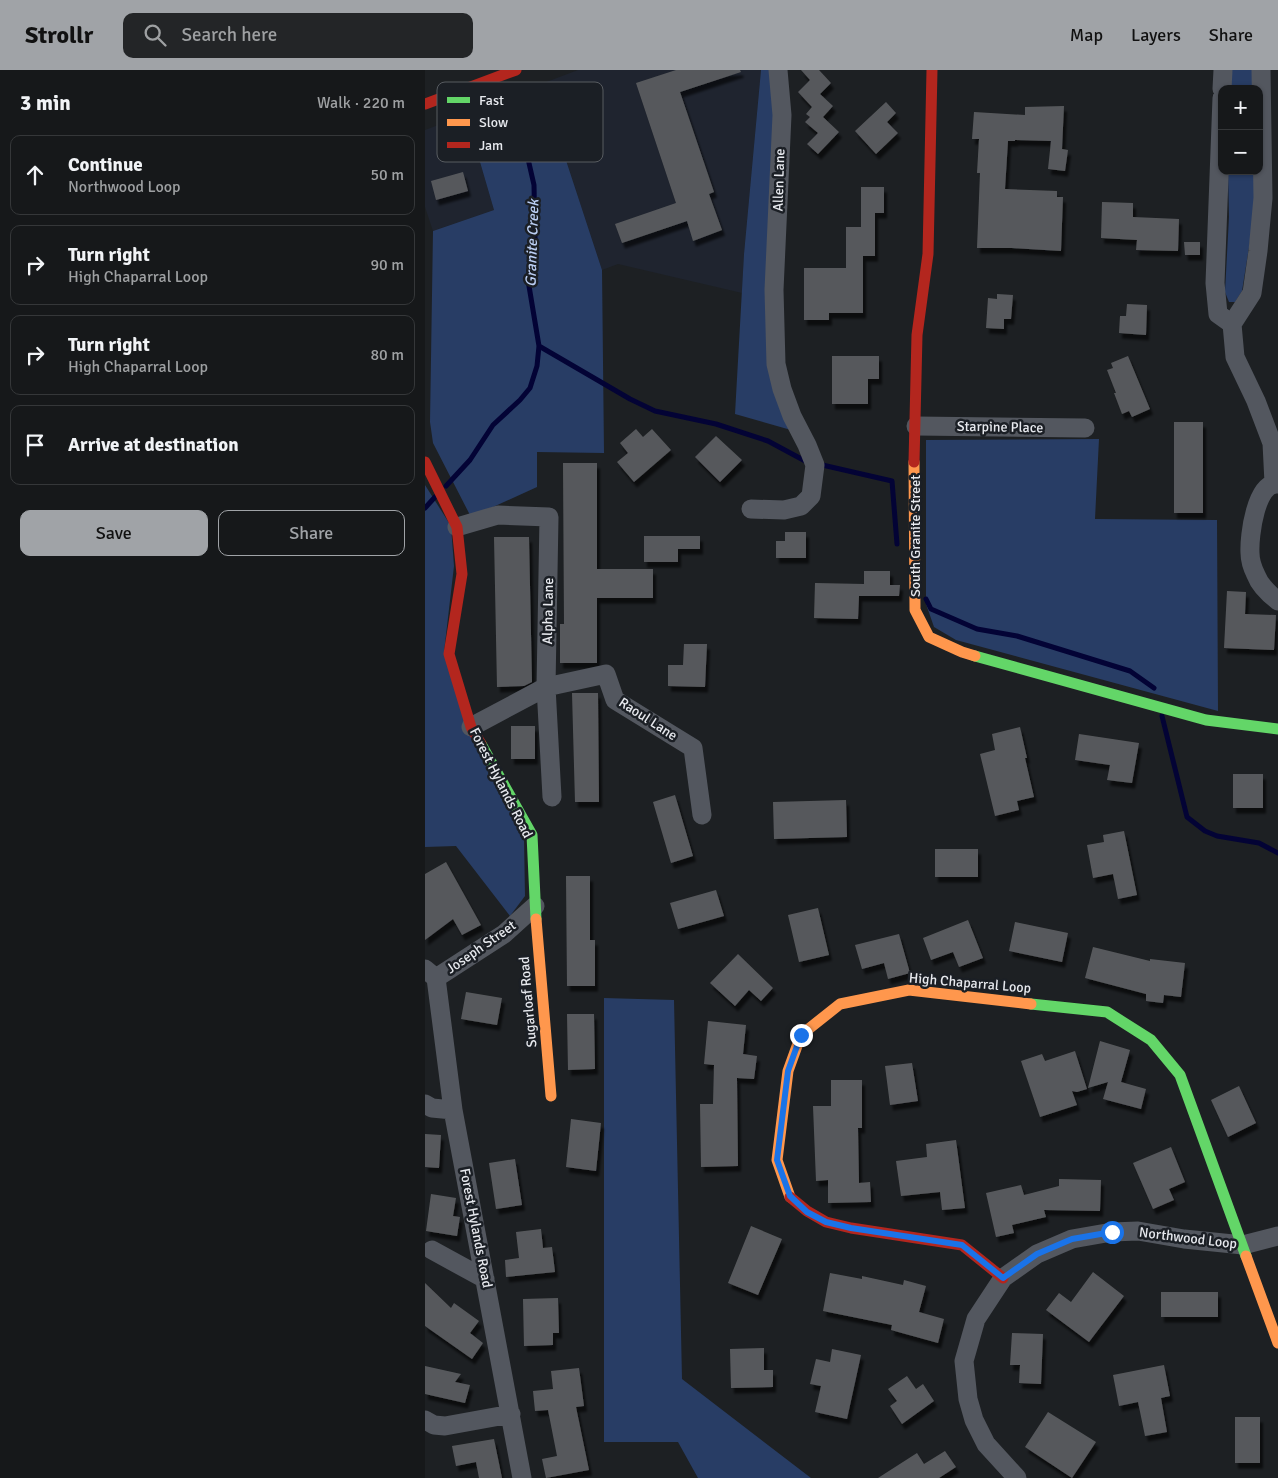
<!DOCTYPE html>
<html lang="en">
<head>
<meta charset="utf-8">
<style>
  :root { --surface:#16181a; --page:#232527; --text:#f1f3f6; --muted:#9ea0a2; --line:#353739; --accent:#a0a3a7 }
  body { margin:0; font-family:Signika,sans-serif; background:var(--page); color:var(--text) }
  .controls { position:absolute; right:15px; top:15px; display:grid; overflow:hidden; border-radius:10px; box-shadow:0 1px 4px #0004 }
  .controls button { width:45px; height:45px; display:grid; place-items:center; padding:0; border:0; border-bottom:1px solid var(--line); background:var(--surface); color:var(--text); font:25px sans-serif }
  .stop { position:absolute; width:15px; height:15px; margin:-11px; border:4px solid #1a73e8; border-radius:50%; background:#fff }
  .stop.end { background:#1a73e8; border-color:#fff; box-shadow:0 1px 5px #0008 }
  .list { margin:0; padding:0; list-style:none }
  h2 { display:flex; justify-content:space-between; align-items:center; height:65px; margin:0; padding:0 20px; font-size:21px }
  h2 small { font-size:16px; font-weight:400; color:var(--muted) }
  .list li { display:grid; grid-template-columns:32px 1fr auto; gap:15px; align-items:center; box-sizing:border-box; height:80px; margin:0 10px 10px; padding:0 10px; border:1px solid var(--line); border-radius:10px }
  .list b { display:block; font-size:19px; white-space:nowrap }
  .list p { margin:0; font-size:16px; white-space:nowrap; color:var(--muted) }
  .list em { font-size:16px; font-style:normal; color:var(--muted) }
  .actions { display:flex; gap:10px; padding:15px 20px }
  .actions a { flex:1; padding:11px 0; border:1px solid var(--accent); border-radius:10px; text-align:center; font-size:18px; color:var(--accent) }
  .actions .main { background:var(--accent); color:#111 }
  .icon { flex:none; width:28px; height:28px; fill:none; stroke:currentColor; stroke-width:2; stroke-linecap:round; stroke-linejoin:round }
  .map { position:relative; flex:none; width:853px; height:1408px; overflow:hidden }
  header { display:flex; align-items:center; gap:30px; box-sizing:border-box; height:70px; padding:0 25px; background:var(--accent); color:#111 }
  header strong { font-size:24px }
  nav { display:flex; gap:28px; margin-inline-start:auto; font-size:18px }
  .search { width:350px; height:45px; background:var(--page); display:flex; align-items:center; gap:12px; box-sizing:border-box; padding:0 18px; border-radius:10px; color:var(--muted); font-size:19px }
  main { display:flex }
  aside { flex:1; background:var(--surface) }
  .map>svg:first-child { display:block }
  .built { fill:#1f242f }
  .green { fill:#283d65 }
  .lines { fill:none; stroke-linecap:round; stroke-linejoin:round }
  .stream { stroke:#030335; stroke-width:5 }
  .building { fill:#57595c; filter:url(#shadow) }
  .street { stroke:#53575f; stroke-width:19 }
  .fast { stroke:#63d668; stroke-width:11 }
  .slow { stroke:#ff974d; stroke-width:11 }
  .jam { stroke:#b3261e; stroke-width:11 }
  .route { stroke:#1a73e8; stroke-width:6 }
  .labels { text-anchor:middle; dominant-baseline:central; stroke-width:5; stroke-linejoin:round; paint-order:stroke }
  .street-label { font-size:14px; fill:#e7e9ee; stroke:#1b1f25 }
  .water-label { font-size:15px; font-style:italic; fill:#bbcff4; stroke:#1b1f25 }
  .key { fill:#1b1f25; stroke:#585c61; stroke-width:1 }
  .key-label { font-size:14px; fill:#e7e9ee }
</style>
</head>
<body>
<header>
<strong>Strollr</strong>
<div class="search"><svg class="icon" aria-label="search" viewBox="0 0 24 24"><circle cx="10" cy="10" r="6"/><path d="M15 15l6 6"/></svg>Search here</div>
<nav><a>Map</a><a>Layers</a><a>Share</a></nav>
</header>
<main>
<aside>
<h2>3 min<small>Walk · 220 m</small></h2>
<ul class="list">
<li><svg class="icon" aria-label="ahead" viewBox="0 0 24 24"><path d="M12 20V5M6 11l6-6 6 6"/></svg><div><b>Continue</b><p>Northwood Loop</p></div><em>50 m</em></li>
<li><svg class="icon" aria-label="right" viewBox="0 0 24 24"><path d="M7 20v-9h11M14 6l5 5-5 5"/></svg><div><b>Turn right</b><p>High Chaparral Loop</p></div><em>90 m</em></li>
<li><svg class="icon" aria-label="right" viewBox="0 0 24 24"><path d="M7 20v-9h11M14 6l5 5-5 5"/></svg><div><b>Turn right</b><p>High Chaparral Loop</p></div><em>80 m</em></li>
<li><svg class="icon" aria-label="arrive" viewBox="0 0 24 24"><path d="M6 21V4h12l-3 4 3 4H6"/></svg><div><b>Arrive at destination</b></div></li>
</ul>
<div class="actions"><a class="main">Save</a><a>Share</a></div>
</aside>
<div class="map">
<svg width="853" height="1408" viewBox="0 0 853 1408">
  <defs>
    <filter id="shadow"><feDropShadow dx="3" dy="5.5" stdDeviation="1" flood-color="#0009"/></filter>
  </defs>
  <rect width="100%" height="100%" fill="#1d2023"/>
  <path class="built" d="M153,0H336L319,184L317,223L193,194L177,200L116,14Z
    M61,37L55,92L69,140L8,161L0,137V60Z"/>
  <path class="green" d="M336,0H350L344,241L373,362L310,344L319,184Z
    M803,0H827L828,19H803Z
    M116,14L177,200L179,383L112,382V417L46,447L8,373L5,352L8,161L69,140L55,92L61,37Z
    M803,101H831V134L817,221L810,232H804L800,222L804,147Z
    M674,369L670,449L792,450L793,641L531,570L509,557L501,534V370Z
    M0,415L26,456L29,496L19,582L99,768L100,826L85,846L31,776L0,777Z
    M179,928L249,930L257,1309L386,1408H273L253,1372H179Z"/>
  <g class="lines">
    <path class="stream" d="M114,276L205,329L230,341L291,354L343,371L382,392
      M393,394L467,411L472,474
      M21,416L45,390L68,355L95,330L105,318L112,296L114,276L103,210L110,168L109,115L101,80L103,31L102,17
      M0,438L10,427
      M501,529L506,539L552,559L592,566L705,601L729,618
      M737,646L762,747L780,761L792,766L834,773L853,783"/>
  </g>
  <path class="building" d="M251,0H315L316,2L255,22L289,122L284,124L297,160L268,171L262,151L197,173L190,154L251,133L211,13Z
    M376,0H394L406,13L395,24L408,36L398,47L414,62L393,84L382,74L393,63L380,52L385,47L381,44L387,37L373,22L385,10Z
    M461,32L471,43L462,52L473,63L451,84L430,61Z
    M639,36L637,79L643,80L640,101L623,99L626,71L590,70V71H583L580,119L632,121V127H638L636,181L587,178H552L555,103H552L554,69H547L549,42L600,45V37Z
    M38,102L43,121L11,130L6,111Z
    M436,117H459V143H450V186H438V243H404V250H379V198H421V157H436Z
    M677,132L708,133V147L754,149L753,181L711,180L712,170L676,168Z
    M759,172H775V185H760Z
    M572,224L588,225L586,249H579V259L561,258L563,228L572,229Z
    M702,234L722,235L721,265L694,263L695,246H701Z
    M407,286H454V309H443V334H407Z
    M703,286L725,339L707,347L704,341L697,344L689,323H691L682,300L688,298L686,293Z
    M749,352H778V443H749Z
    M211,359L218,367L227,359L246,380L209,412L192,392L203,383L195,373Z
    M291,366L317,390L295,412L270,387Z
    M138,393H172V499H228V528H172V593H135V554H139Z
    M360,462H381V488H351V471H360Z
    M219,466H275V479H253V492H219Z
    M69,467H104L107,612L99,616L72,617Z
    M439,501H465V515H475L474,526H434L433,549L389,548L390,513L439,514Z
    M802,521L821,522L820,544L851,545L849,580L799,578Z
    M259,574H282L280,617L243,616V595H258Z
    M147,623H173L174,732H150Z
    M86,656H110V689H86Z
    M595,657L602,688H600L609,727L592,731L594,740L570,746L555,684L570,680L567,664Z
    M654,664L714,673L707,713L682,710L685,695L650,690Z
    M808,704H838V738H808Z
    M250,725L268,786L246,793L228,732Z
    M421,730L422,767L349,769L348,732Z
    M699,761L712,825L693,829L688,804L668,808L662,775L679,772L678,765Z
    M510,779H553V807H510Z
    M21,792L56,855L37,865L28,849L0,870V804Z
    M141,806H165V870H170V916H142Z
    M291,820L299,846L253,859L245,833Z
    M393,838L404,885L374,892L363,845Z
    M543,850L558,888L534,897L528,882L506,890L498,868Z
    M590,852L643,863L637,892L584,881Z
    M474,864L485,903L463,909L459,893L437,899L430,875Z
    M668,877L725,891V889L760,893L756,927L739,925L738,933L721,931V924L660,908Z
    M313,884L348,918L336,931L324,920L310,936L285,913Z
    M41,922L77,928L72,955L36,949Z
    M142,944H169L170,999L143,1000Z
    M283,951L321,955L318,984L332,986L329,1009L312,1008L313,1096L276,1097L275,1034H288L289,995L279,994Z
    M675,971L705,980L696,1012L721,1019L716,1039L678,1029L683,1012L663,1018Z
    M650,981L662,1019L652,1022L647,1021L652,1035L615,1047L596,991L617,984L620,991Z
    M487,993L493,1031L465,1035L460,996Z
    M406,1010H437V1058H433L434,1113L445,1112L446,1132L403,1133V1110L391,1111L388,1036H406Z
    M814,1016L831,1053L803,1067L786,1030Z
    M146,1049L176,1053L171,1101L141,1097Z
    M0,1064L16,1065L14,1098L0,1097Z
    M531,1070L540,1138L517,1140L515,1122L476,1126L471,1091L502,1087L501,1074Z
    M746,1077L760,1112L744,1119L749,1130L728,1139L708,1093Z
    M90,1089L97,1135L71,1139L64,1093Z
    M634,1109L676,1110L675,1141L619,1140L621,1147L587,1155L589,1163L571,1167L561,1123L596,1115L599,1125L634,1116Z
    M6,1124L31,1128L28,1146L35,1147L32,1166L1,1161Z
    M326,1156L357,1169L333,1225L303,1213Z
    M116,1159L118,1178L127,1177L130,1202L81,1207L80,1190L94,1188L91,1162Z
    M668,1202L699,1226L664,1272L621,1240L634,1223L646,1232Z
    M405,1203L437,1209V1206L478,1215L479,1210L501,1216L494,1242L519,1249L513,1273L466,1260L467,1255L398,1241Z
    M0,1213L26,1238L29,1233L54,1251L45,1263L58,1273L47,1289L0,1256Z
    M736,1222H793V1247H736Z
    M133,1228L134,1263H128V1275L99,1276L98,1229Z
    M587,1263L618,1264L616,1314L594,1313L595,1295H585Z
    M339,1278V1300H348V1317L306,1318L305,1279Z
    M407,1279L436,1285L422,1349L390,1342L396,1316L385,1314L391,1289L405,1292Z
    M739,1295L745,1326L736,1328L742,1362L720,1366L713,1332L694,1336L688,1305Z
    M0,1296L36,1304L30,1312L45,1315L40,1333L0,1324Z
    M154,1298L159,1336L151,1337L164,1400L121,1408L117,1389L132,1386L123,1340L110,1341L108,1321L128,1319L126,1301Z
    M482,1306L491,1319L498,1314L509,1331L477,1354L465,1336L472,1331L463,1319Z
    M623,1342L671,1372L647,1408L600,1377Z
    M810,1347H835V1393H810Z
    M69,1369L77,1408H54L51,1392L31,1396L27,1376Z
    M520,1381L531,1397L514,1408H453L492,1383L499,1394Z"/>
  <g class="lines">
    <path class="street" d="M797,19L798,0
      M797,28L790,213L793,244L807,254L827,223L833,181L838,128L836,0
      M807,254L810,287L831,331L847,373L849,413
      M491,356L660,358
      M853,414C831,411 824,466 825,483C825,489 828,499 831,505C835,516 844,524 853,531
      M326,439L359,440L376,436L386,426L390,395L382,375L367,346L357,319L351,294L349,220L357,45L353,0
      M32,457L73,445L124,447L121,617L127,727
      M46,657L121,617L181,604L190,630L268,678L277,745
      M0,899L11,908L79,864L110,836
      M11,908L28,1040L97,1408
      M0,1034L7,1038L28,1040
      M7,1180L60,1209
      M0,1350L9,1355L20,1356L86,1344
      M592,1408L561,1374L549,1350L543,1329L539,1291L551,1249L578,1208L612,1184L647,1169L687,1162L713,1161L759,1169L818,1175L853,1166"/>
    <path class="fast" d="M550,586L781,650L853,659
      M56,674L107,765L111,849
      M606,934L682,942L726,970L755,1005L821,1186"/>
    <path class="slow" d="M489,392L490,540L504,567L537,582L550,586
      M111,849L126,1026
      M365,1127L352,1090L363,1001L376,965L415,934L484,920L606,934
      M821,1186L853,1273"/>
    <path class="jam" d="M0,34L91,0
      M0,392L32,457L37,504L24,584L46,657L56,674
      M489,392L492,265L503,184L507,0
      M365,1127L382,1141L401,1152L426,1158L537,1175L578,1208"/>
  </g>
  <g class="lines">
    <path class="route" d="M376,965L363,1001L352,1090L365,1126L382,1142L401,1152L426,1158L537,1175L578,1208L612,1184L647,1169L687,1162"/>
  </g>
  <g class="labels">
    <g class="street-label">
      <text transform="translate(354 110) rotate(-88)">Allen Lane</text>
      <text transform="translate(575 357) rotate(1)">Starpine Place</text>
      <text transform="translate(490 466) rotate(-90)">South Granite Street</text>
      <text transform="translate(123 541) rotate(-89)">Alpha Lane</text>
      <text transform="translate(223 649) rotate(33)">Raoul Lane</text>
      <text transform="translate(76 713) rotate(63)">Forest Hylands Road</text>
      <text transform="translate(56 877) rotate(-35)">Joseph Street</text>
      <text transform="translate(545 913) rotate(5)">High Chaparral Loop</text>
      <text transform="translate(103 932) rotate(-95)">Sugarloaf Road</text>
      <text transform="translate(51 1158) rotate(79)">Forest Hylands Road</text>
      <text transform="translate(763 1168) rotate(7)">Northwood Loop</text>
    </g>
    <g class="water-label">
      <text transform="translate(107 173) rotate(-88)">Granite Creek</text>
    </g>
  </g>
  <rect x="12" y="12" width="166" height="80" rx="8" class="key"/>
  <rect x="22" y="27" width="23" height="6" fill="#63d668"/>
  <rect x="22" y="49" width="23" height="7" fill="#ff974d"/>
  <rect x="22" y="72" width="23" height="6" fill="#b3261e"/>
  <g class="key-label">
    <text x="54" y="35">Fast</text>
    <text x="54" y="57">Slow</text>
    <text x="54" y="80">Jam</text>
  </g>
</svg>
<div class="controls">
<button>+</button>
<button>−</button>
</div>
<div class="stop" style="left:687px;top:1162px"></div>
<div class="stop end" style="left:376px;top:965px"></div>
</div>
</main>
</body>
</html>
